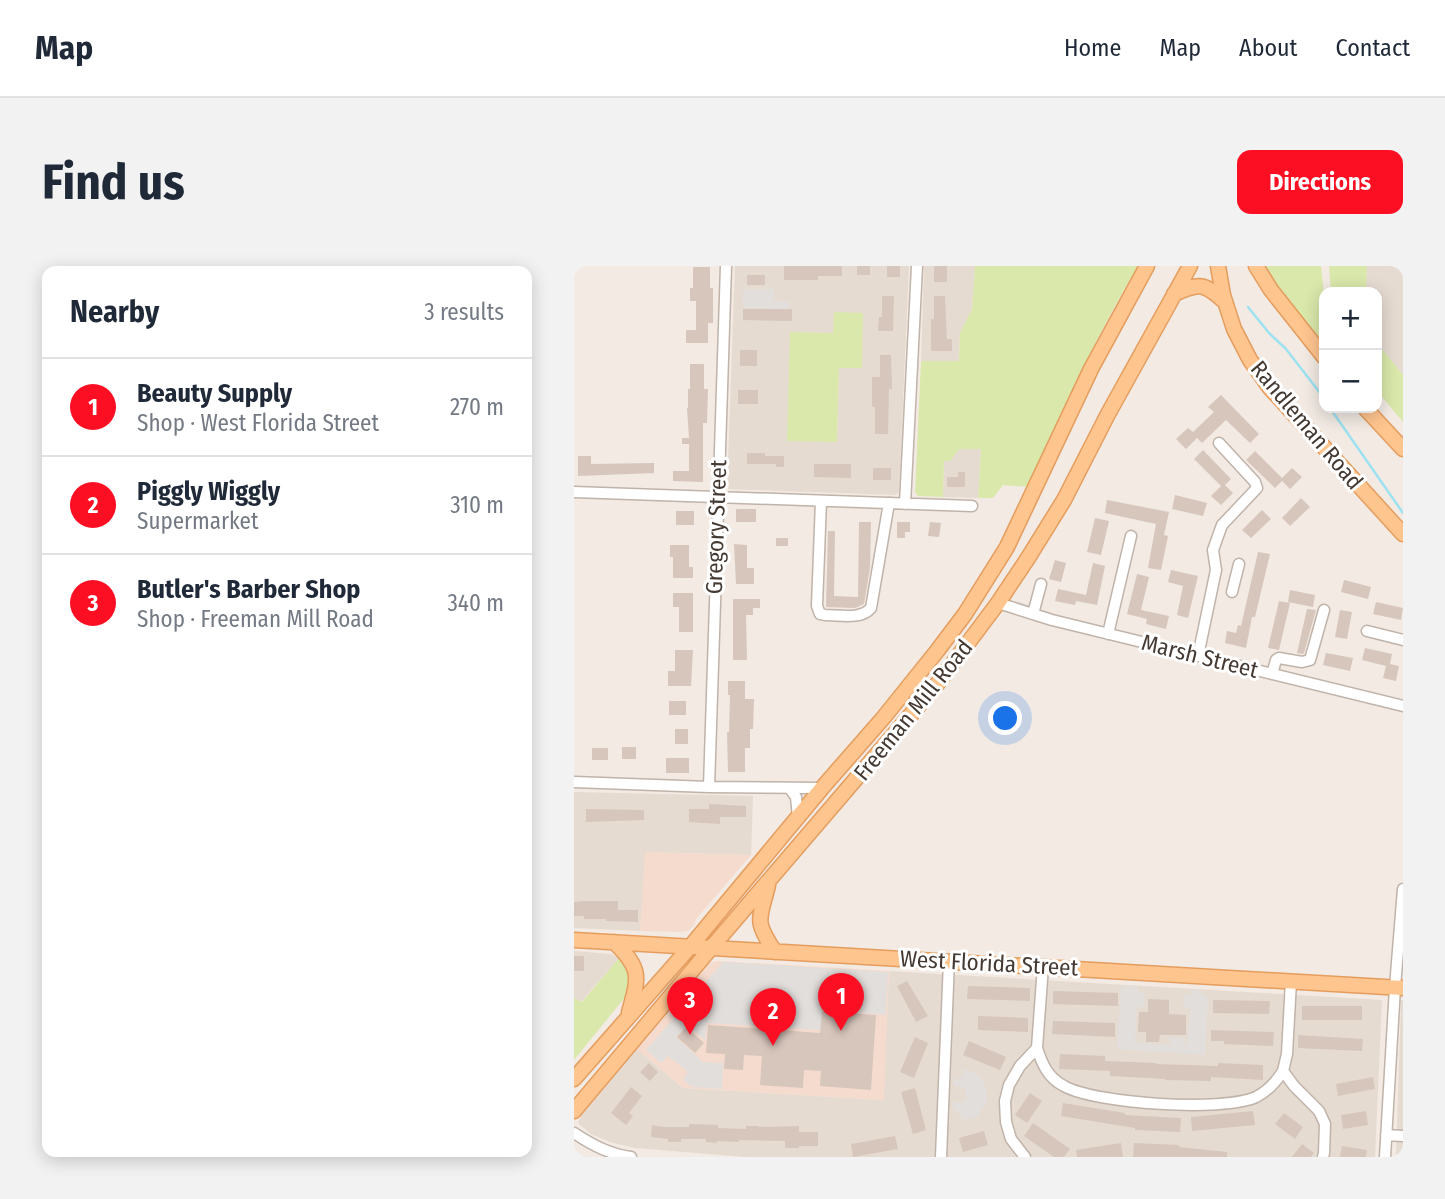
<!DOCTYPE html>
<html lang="en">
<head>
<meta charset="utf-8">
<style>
  :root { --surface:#fff; --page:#f2f2f3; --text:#1f2937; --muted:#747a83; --line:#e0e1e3; --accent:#fd0f23 }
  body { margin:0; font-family:"Fira Sans Condensed",sans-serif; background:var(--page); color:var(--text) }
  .controls { position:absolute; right:21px; top:21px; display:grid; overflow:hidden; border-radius:14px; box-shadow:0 4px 18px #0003 }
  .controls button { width:63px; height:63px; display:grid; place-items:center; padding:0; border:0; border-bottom:2px solid var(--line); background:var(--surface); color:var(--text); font:35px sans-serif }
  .you { position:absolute; left:432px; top:453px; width:24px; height:24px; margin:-18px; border:5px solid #fff; border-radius:50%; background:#1a73e8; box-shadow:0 0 0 10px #1a73e833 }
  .badge { display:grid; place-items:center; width:46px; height:46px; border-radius:50%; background:var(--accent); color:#fff; font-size:23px; font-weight:700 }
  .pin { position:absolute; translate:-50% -58px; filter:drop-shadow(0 2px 4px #0008) }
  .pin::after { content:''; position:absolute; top:37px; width:24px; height:21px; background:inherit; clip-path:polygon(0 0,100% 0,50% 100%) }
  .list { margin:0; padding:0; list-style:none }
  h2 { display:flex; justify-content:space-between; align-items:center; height:91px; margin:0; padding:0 28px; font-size:30px }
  h2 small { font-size:23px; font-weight:400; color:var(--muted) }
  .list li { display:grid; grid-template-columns:46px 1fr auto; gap:21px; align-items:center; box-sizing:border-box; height:98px; padding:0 28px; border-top:2px solid var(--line) }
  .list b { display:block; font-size:26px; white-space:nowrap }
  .list p { margin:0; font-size:23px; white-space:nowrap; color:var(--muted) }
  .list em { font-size:23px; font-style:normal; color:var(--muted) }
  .map { position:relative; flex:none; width:829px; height:891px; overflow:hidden; border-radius:14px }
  header { display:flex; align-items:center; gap:42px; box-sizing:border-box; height:98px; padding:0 35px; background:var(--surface); border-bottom:2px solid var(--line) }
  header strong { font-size:33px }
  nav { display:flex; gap:38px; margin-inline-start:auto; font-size:24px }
  .intro { display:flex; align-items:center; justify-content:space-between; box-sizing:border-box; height:168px; padding:0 42px }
  h1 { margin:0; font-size:49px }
  .button { padding:18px 32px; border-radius:14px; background:var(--accent); color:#fff; font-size:24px; font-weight:700 }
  main { display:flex; gap:42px; padding:0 42px }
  aside { flex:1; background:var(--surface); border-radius:14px; box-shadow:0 4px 18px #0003 }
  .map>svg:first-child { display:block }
  .residential { fill:#e6dbd1; fill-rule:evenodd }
  .commercial { fill:#f5dbcd }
  .green { fill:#dae8ab }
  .parking { fill:#e2dedc }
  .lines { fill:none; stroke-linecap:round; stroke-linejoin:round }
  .stream { stroke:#9de2f1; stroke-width:2.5 }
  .building { fill:#d7c6bc }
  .minor-casing { stroke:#c0b3a9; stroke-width:13 }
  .major-casing { stroke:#e59d5e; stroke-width:17 }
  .minor { stroke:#fff; stroke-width:10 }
  .major { stroke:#ffc58f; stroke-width:14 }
  .labels { text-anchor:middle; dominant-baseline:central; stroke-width:6; stroke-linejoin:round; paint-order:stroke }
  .street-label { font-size:23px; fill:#443a33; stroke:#fff }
</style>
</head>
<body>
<header>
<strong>Map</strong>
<nav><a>Home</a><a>Map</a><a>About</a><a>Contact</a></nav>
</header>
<div class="intro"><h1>Find us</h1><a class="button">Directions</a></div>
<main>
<aside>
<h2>Nearby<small>3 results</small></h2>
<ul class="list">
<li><span class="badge">1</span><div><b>Beauty Supply</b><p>Shop · West Florida Street</p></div><em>270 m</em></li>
<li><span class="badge">2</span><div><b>Piggly Wiggly</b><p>Supermarket</p></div><em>310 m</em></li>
<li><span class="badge">3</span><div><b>Butler's Barber Shop</b><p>Shop · Freeman Mill Road</p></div><em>340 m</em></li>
</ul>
</aside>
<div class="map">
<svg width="829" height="891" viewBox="0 0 829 891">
  <rect width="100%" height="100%" fill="#f2eae3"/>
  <path class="residential" d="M161,0H335L325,226L321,229L153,223ZM216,66L259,67L265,101L263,176Z
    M350,0H401L398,43L386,67L385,95H347Z
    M793,0H829V109L804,78L803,73V26H792Z
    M384,183H407L404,232L369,231L370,195H376Z
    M0,526L179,530L177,589L72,586L66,665L0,662Z
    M0,685L37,688L45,692L7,736L0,732Z
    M315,705L808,734L801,891H172L61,882L36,876L17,868L4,857L7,850L63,783L109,822L309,834Z
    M827,734H829V891H822Z"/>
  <path class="commercial" d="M71,586L177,589L122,653L120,659L114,665L107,666L66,665Z
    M143,695L315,705L310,834L109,822L63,783L136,697Z"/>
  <path class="green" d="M401,0H564C521,71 488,146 454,221L429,219L419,232H404L407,183H385L376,195H370L369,231L344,230L341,226L347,95H385L386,67L398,43Z
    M690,0H747L750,29V79L699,15Z
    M755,0H793L792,26H757Z
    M260,46L289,47L288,102H265L263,176L213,175L216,66L259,67Z
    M803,73L804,78L829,109V156L803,125Z
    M45,692C57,704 57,715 52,730L0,794V732L8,736Z"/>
  <path class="parking" d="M169,23H200V35L215,36V43L169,42Z
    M149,696L314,706L312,749L249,744L247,764L133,757L131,774L113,759L102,771L129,796L149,797L148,823L118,821L109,814L114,806L94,790L87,797L72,784Z
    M547,720L564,721V726L571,728L570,741H563L561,774L565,777L594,779L596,777V771L611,772V778L613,780L617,744L616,742H609L610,729H617L618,724L627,725L628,729L634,730L631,789L543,783Z
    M390,803L404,809L412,821L413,834L406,847L399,852L388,854L386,846L379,844V837L391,836L392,824L389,821L380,820V813L388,812Z"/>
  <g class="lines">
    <path class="stream" d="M674,41L695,67L712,83L750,132
      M756,142L829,247"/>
  </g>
  <path class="building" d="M210,0H268V10H244V14H210Z
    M283,0H296V9H283Z
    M313,0H326V11H313Z
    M360,0H373V16H360Z
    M119,1H136V22H139V57H134V77H112V64H122V35H116V22H119Z
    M173,9H191V19H173Z
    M308,30H320L319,65H304L305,51H308Z
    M360,30H371L373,73H378V85H357V53H360Z
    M169,43H218V55L169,54Z
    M166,84H183V100H166Z
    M306,89H317L318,123H315L314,168H301V141H298V111H306Z
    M116,98H130V123H134L133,157H129V216L99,215V205H115V178H108V172H115L113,142H114V123H116Z
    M164,124H184V138H164Z
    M647,129L685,168L676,177L652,154L628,177L623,172L612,183L602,173L614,162L619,166L640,146L634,141Z
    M629,184L657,213L651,219L659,227L647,239L637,230L647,220L620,193Z
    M681,185L708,212L718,202L728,211L716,223L708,215L701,222L672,194Z
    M173,187H191V190H210V201H202V198H173Z
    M4,190H17V198L80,197V207L4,210Z
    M240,198H277V212L240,211Z
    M299,202H317V214H299Z
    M384,206H391V221H373V211H384Z
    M601,229L633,237L629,250L598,243Z
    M727,232L736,241L716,260L708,252Z
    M533,234L595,246L590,269L594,270L587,304L574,302L582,258L531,247Z
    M162,243H182V256H162Z
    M688,244L697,253L677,272L668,264Z
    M102,245H120V259H102Z
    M521,252L535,255L527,289L513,286Z
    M285,256H297L296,302L290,338L281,342L252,341L254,265H261L260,330L284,331Z
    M323,256H336V266H331V272H323Z
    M356,256L367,257L365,271L354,270Z
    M202,272H214V280H202Z
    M160,278L173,279V302H180V318H162Z
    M96,279H115V301H119V312H99V291H96Z
    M684,286L696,288L681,351H678L672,382L651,377L653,365L662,367L664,359L667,360Z
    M481,294L492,297L487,316L475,313Z
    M519,297L531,300L523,339L502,335L501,339L481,335L484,323L512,329Z
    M597,304L624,310L614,352L603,349L609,320L594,316Z
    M563,308L575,311L567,344L595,350L592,363L572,358L573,353L553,348Z
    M770,314L797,321L794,333L767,326Z
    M716,324L741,329L739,341L714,336Z
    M99,327H119V366H105V341H99Z
    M159,333H186V342H179V349H172L173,394H159Z
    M705,335L716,337L705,384L694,382Z
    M802,336L829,342L827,354L799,348Z
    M733,343L742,344L730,387L728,388L723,387Z
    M766,344L778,346L773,373L761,371Z
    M791,382L818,388L816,398L825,400L822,415L809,412L812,400L788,394Z
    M101,384H119L117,420H94V405H101Z
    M752,387L779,392L776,405L749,399Z
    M154,415H171V433H180L179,463H176V482H171V506H154L153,466H155L156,429H154Z
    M95,435H112V449H95Z
    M101,463H114V478H101Z
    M48,481H62V493H48Z
    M18,482H34V494H18Z
    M92,492H115V507H92Z
    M135,538L172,540V551H146V558L115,556V543H135Z
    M12,543L70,544V554L12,556Z
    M10,635H44V644H64V656L32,655V653H10V650H0V636Z
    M0,690H10V705H0Z
    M333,715L354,750L342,756L323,720Z
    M394,720L456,722V735L393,733Z
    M479,725L544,727V740L479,738Z
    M574,733L595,734V748L612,749V769H586L585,776H572V766H564L565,746H574Z
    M639,734L696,735L695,748L639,747Z
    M728,740H788V754H728Z
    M248,745L302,749L297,824L246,820L247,805L230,804L229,822L186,819L188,790L170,789L169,804L150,803L151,788L132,787L134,759L246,767Z
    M404,750L454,752V766L404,764Z
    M479,755L541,757V771L478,768Z
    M112,761L130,777L121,787L103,771Z
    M637,764L700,766L699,780L650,778V775H637Z
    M724,769L789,773L788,785L724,782Z
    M341,771L354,777L340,812L326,806Z
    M395,775L432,791L426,804L389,789Z
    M486,788L531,790V795L582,797V798L644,800V797L689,799V814L637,811V815L591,814V813L536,810V805L485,803Z
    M75,797L84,806L76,815L66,806Z
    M799,811L801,823L764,830L762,818Z
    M57,821L68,830L55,847L59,850L52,859L37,847Z
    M341,822L352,864L339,868L327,826Z
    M456,827L468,835L453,857L441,849Z
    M489,837L551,847V849L607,852L606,866L561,864V862L487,850Z
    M679,845L681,859L618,865L617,851Z
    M792,845L794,859L769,863L767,849Z
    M710,847L729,861L721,873L701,858Z
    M459,857L496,883L490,891H480L450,870Z
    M115,858L144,859V862L172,863V860H185V861L225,860V866H244V880H225V882H211V875L165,874V876L143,875V877L132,876V873H107V876H94V873L77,871L78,859L90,861H115Z
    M410,865L414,879L389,886L385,872Z
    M321,870L324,883L279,891L277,878Z
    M547,877L549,891H503L502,884Z
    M560,877L605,879V881L653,886V891H559Z
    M728,878L740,887L737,891H718Z
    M768,880L793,884L792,891H766Z"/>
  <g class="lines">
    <defs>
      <path id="minor" d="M0,226L398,240
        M247,235L243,340L246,348L251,349C266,349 287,354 297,342L315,237
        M331,238L343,0
        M658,326L665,298
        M424,337L478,354L829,440
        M459,348L467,318
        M793,365L829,374
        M534,368L557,270
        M624,390L642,304L639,284L648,259L683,222L681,216L645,177
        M698,408L702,394L705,392L728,396L736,394L750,344
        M0,516L135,521L248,522
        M135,521L152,0
        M215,522L222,531L224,551
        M717,715L713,788L709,805L720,820L745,845L751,858L750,887L749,891
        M463,782C468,798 474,812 490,820C522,838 649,846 682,831C694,825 702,816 709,805
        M0,867C18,879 35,888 57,891
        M812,869L829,870
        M367,891L375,695
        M451,891L437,873L432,856L431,835L435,819L446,800L463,782L469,700
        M811,891L821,721L829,623"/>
      <path id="major" d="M644,0L649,29L660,63L676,94L696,122L829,268
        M682,0L697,24L750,91
        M600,28C626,16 630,17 651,36
        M791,142L829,183
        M194,619C186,654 179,653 201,686
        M0,674L829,722
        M40,676C68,703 65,711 55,746
        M0,813L116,681L248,522L310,451L363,385L391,348L433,281L517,103L573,0
        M0,845L137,682L364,417L424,337L454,292L490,234L534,148L616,0"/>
    </defs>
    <use href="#minor" class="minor-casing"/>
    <use href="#major" class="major-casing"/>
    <use href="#minor" class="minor"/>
    <use href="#major" class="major"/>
  </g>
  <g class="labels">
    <g class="street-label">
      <text transform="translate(733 159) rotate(50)">Randleman Road</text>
      <text transform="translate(142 261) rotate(-88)">Gregory Street</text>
      <text transform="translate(626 390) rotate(14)">Marsh Street</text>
      <text transform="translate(339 444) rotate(-51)">Freeman Mill Road</text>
      <text transform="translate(415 697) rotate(3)">West Florida Street</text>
    </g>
  </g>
</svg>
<div class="controls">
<button>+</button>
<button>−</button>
</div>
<div class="you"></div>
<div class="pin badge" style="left:267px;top:765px">1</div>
<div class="pin badge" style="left:199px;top:780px">2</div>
<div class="pin badge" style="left:116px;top:769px">3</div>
</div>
</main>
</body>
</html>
